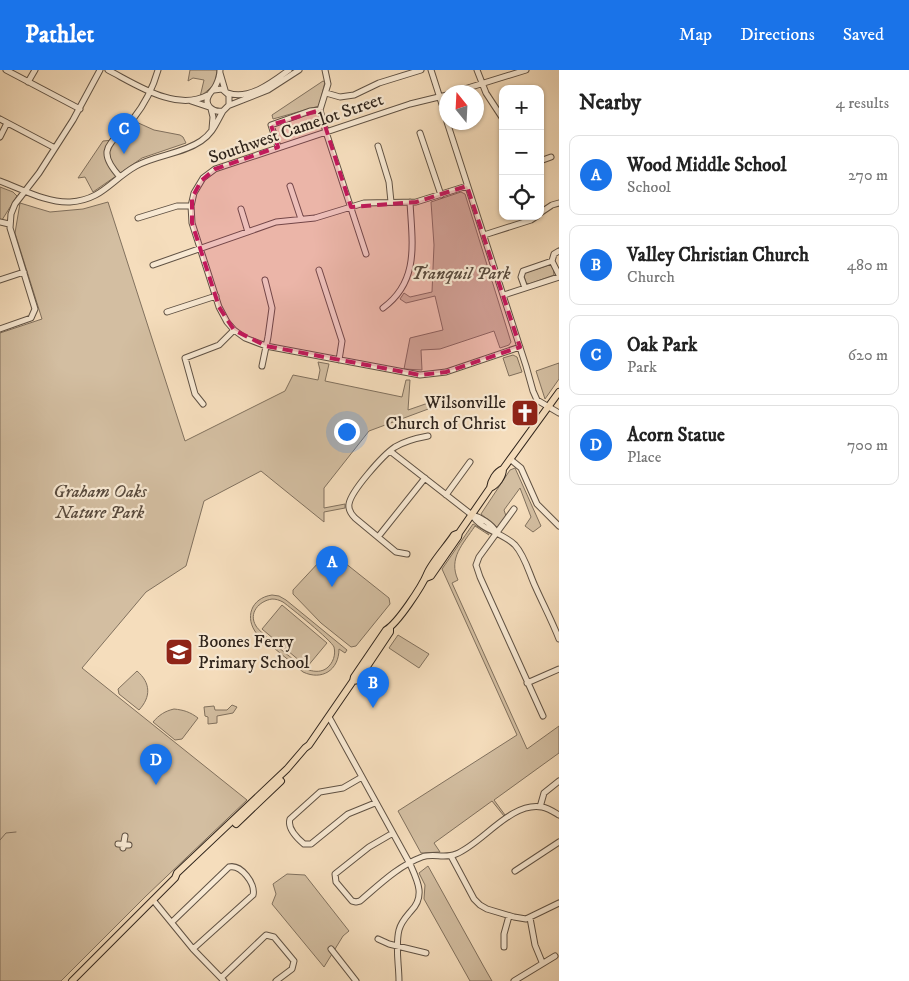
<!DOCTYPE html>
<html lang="en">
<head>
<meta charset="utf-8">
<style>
  :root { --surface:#fff; --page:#f2f2f2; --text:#222; --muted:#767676; --line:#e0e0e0; --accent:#1a73e8 }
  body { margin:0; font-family:"IM FELL DW Pica",serif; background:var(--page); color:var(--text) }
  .controls { position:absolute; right:15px; top:15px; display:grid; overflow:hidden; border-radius:10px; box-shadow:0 1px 4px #0004 }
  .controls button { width:45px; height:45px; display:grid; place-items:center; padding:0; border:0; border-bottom:1px solid var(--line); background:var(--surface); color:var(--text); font:25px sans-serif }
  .compass { position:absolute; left:439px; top:15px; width:45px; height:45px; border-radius:50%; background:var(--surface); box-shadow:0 1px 4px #0004; rotate:342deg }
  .you { position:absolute; left:346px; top:361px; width:18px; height:18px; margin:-12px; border:4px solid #fff; border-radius:50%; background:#1a73e8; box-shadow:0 0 0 8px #1a73e833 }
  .badge { display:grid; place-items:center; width:32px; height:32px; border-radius:50%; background:var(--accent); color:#fff; font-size:16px; font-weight:700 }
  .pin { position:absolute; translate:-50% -41px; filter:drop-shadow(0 1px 2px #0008) }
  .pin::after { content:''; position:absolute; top:26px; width:18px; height:15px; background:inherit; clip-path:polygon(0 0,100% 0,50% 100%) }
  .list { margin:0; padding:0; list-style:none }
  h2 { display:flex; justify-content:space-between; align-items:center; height:65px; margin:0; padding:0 20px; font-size:21px }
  h2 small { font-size:16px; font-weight:400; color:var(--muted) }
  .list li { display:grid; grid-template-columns:32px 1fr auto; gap:15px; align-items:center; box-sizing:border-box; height:80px; margin:0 10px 10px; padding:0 10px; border:1px solid var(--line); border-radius:10px }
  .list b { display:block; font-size:19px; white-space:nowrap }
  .list p { margin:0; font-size:16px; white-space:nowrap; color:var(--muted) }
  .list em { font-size:16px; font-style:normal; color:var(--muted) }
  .icon { flex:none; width:28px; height:28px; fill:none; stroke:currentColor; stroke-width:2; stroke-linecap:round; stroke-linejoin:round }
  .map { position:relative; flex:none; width:559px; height:911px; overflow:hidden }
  header { display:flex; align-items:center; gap:30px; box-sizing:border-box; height:70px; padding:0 25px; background:var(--accent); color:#fff }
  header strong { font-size:24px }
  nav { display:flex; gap:28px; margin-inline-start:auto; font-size:18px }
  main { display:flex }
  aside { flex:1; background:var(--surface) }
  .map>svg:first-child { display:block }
  .green { fill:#d3bea1; stroke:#81715e; fill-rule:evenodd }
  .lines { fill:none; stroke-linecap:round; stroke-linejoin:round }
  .stream { stroke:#7e6d5c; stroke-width:1 }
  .minor-casing { stroke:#605244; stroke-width:7 }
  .major-casing { stroke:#2f241c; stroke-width:8 }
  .minor { stroke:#f8e9d3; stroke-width:5 }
  .major { stroke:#f5ddbc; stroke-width:6 }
  .marked { fill:#c2185b; fill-opacity:0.2; stroke:#c2185b; stroke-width:4; stroke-dasharray:10 6; stroke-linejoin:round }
  .labels { text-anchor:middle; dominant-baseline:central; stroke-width:4.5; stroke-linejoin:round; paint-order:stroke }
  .street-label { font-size:18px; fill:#2f241c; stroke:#f8e9d3 }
  .park-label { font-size:18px; font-style:italic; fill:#584a3d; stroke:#f8e9d3 }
  .poi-label { font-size:18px; fill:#2f241c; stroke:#f8e9d3; text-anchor:end }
</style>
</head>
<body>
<header>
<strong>Pathlet</strong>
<nav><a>Map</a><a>Directions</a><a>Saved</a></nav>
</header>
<main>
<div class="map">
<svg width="559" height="911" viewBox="0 0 559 911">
  <rect width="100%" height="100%" fill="#f5ddbc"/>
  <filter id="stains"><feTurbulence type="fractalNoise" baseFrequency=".004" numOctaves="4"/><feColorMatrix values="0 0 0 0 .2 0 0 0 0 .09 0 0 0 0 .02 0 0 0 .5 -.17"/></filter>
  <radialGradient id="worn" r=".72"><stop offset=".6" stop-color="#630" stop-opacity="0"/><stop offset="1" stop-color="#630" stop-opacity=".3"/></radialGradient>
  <path class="green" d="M190,0H217L215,14L200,27L204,10L193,8L188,11Z
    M323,11L325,12L319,36L273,49L272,45Z
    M134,51L154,60L180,65L183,67L186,73L142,88L93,122L85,107L78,108L103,71L114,70Z
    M0,117L13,122L17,126L2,150H0Z
    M461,122L465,124L511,272L509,275L500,278L494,261L440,279L421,280L422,300L404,299L410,268L443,260L435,226L406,233L400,229L404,223L410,227L432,222L434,175L431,132Z
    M108,132L185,371L285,321L293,305L318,310L320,300L318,292L329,294L325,311L402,327L406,310H410L408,340L434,331L439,335L369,361L324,418V438L345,434V438L324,442V452L261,401L204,431L186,496L146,522L82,598L247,730L146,826L61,911H0V263L42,249L15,163L20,133L50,142L83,139Z
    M549,195H553L554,205L529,214L526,213L524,206L525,203Z
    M513,285L517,287L522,302L509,306L503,288Z
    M559,293V309L545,329L536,301Z
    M515,398L541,456L533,462L525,456L531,447L520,418L504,440L506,446L498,458L481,444L510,400Z
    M473,454L487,462L489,465L475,456C463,474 448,488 458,510L452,513L527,679L559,656V683L494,730L505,745L504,746L492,731L434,773L440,782L421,783L398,741L517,665L442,499Z
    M320,491L327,498L336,494L345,493L389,528L390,534L356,576L351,577L321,553L293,524V520Z
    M272,525L279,526L286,530L347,580L345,583L339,579C339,600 322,611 303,602L257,564C244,548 251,528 272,525ZM272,529C276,529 279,530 283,532C291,538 331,570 334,577C336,585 333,593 327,598C322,602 315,602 309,600C301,597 260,563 256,556C248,543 259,531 272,529Z
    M282,535L327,573L307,597L262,559Z
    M398,565L429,584L419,598L389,578Z
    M137,601C151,613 151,627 139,640L119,624L118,619Z
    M232,635L237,637L233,643L217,646V653L208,654V647L205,646L204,637L214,636L215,640H227Z
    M174,639C184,640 190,642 198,648L182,669L175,670L153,652C159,645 165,641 174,639Z
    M428,796L484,897L492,911H470L424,829L425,815L419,803Z
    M287,804L305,805L349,861L343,866L324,897L272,834L276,824L273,814Z"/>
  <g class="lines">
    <path class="stream" d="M0,770L6,763L16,762"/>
    <defs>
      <path id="minor" d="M6,0L80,39
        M108,0C137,15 176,42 208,25
        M325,0L328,14L320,40L326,62L366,184
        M431,0L447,50
        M477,0L486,23L503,49
        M220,3L225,20
        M28,12L35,0
        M214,20L222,19L229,25V35L223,41C213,43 203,35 209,25C211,21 214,20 216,15C218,11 220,5 220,0
        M455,22L526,0
        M228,23C249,31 274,11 289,0
        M326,23L340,27L354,25L379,13L421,0
        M447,25L410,34L215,99L203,108L194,123L191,136L192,153L219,237L227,252L234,260L245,268L266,276L420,305L446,302L520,277
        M191,31L209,37
        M230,35L268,20L299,0
        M211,39L213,47L212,59
        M0,49L55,78
        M447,52L526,296L533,321L537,330L559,343
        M420,63L441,125
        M0,67L7,53
        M378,76L389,112L391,132
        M278,77L271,55L310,41L320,40
        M540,91L551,87
        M120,107C92,76 115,73 133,49C144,35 153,18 158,0
        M0,111C22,119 46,133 70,132C102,130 111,110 136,96C156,85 182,84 201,71C213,63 216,53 223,41
        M290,116L301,149
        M241,139L248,162
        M540,143L552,135L559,133
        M138,148L177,136H191
        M0,152L9,154
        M484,165L531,150L537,146
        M552,191L559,205
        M552,191L554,184L559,181
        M153,195L276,152L315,148L364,133L416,132L467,116
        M319,200L342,271L339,290
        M0,210L24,202
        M525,218L521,207L523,201L552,191
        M504,225L559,207
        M383,238C420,211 412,172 410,132
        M167,242L216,226
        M0,259L31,248L35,239L10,158L11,144L15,134L39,103L73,50L100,0
        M262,296L268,267L272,238L265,210
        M203,334L195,324L185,288L219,275L234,260
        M390,381L472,445C482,461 502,462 515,475C525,486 529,503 535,516C543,534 552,551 559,569
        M510,389L521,398L537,434L559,456
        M446,425L470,392
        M514,439L479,487L476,495L480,507L543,646
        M472,445C480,447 492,454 496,462
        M378,467L425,408
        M407,484L396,482L355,448C351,444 348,440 349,434C351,421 383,385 395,377C405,371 417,368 428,366
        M527,613L559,599
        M329,647L410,794C417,810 426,826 411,841C406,847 401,852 399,860C395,876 399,895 399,911
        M362,707L343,718L320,722L290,749C287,758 297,768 304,774H311L348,744L375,733
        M540,737L544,723L559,711
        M393,763L369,777L335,804L336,812L352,831L356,832L360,831C379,815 398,796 422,787C433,783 445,789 456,784C482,774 511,731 542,737C548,738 554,742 559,745
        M118,774L129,775
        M123,778L125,766
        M451,786L474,829L480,835L487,839L514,847L526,849L559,833
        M515,801L559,772
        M153,830L193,879L224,911
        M530,848L535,875L542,892
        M172,852L229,797C241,794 256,814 253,825L193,879
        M378,869L389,874L426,883
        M504,877V864L509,846
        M331,879L356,911
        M222,907L266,865L274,867L294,891L292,899L276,911
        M514,911L555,886"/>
      <path id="major" d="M490,418C497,415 503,406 503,399
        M426,508L431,506L458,467L459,463L490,418C491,410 496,402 503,399L559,322
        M353,611L358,610L390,562V558
        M236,754L281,711
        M72,911L175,808L177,803L287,699L305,678L309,675L353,611L354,607L386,560C398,553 422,516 427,504C431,493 447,476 454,465L459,463"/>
    </defs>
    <use href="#minor" class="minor-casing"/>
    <use href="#major" class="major-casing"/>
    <use href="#minor" class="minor"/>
    <use href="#major" class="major"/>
  </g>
  <path class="marked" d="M320,40L351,137L416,132L467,116L520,277L446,302L420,305L266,276L234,260L219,237L192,153V128L201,111L215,99L278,77L271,55Z"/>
  <defs>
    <symbol id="church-square" viewBox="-11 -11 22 22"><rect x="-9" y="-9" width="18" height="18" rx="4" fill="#8f2418" stroke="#f8e9d3"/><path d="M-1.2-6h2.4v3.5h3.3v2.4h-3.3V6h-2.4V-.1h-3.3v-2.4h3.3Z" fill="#fff"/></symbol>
    <symbol id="school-square" viewBox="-11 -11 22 22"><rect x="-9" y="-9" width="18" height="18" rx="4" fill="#8f2418" stroke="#f8e9d3"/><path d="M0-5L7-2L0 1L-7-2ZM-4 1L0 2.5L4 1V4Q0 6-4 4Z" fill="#fff"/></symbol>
  </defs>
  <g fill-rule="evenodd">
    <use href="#church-square" x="509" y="327" width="32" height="32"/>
    <use href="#school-square" x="163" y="566" width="32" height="32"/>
  </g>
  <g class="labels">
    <g class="street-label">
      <text transform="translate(296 59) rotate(-19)">Southwest Camelot Street</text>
    </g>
    <g class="park-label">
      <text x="461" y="204">Tranquil Park</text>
      <text x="100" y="422">Graham Oaks<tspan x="100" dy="21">Nature Park</tspan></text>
    </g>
    <g class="poi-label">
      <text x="506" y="333">Wilsonville<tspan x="506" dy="21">Church of Christ</tspan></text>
      <text x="198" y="572" text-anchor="start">Boones Ferry<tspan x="198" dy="21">Primary School</tspan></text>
    </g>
  </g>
  <rect width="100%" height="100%" filter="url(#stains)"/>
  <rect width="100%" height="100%" fill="url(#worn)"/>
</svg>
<div class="controls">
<button>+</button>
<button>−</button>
<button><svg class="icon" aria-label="locate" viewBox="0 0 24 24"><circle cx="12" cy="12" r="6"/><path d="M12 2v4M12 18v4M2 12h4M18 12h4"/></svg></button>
</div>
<svg class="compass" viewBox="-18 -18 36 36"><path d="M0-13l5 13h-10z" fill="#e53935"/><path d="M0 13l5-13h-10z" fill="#767676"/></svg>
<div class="you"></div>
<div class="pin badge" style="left:332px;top:517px">A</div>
<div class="pin badge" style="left:373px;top:638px">B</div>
<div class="pin badge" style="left:124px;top:84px">C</div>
<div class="pin badge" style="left:156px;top:715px">D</div>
</div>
<aside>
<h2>Nearby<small>4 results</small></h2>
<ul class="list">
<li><span class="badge">A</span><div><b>Wood Middle School</b><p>School</p></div><em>270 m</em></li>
<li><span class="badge">B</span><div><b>Valley Christian Church</b><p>Church</p></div><em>480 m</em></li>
<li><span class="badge">C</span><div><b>Oak Park</b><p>Park</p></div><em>620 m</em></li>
<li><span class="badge">D</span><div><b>Acorn Statue</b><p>Place</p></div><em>700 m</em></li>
</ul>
</aside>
</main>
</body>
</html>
